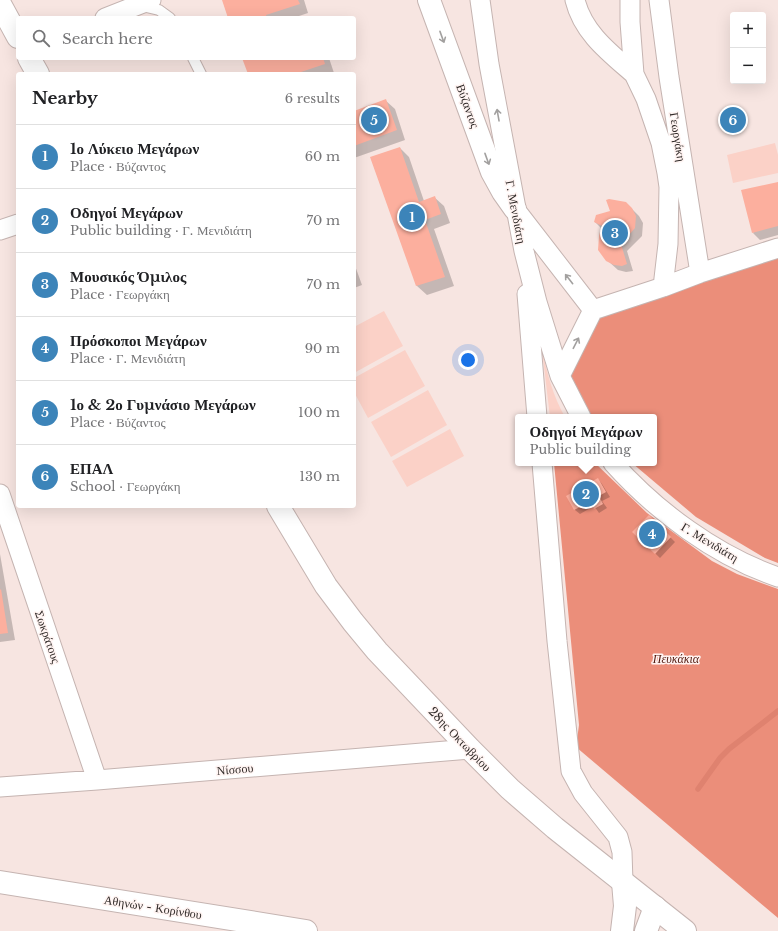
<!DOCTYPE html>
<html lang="en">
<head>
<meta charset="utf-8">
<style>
  :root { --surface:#fff; --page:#f2f2f2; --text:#202124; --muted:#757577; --line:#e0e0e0; --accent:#3c84b9 }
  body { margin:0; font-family:"Libre Baskerville",serif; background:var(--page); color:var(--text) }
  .controls { position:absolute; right:12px; top:12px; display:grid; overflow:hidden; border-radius:4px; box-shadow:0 4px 16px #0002 }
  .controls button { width:36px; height:36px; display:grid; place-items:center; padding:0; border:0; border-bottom:1px solid var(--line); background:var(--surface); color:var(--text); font:20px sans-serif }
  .you { position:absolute; left:468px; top:360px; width:14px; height:14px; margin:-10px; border:3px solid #fff; border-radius:50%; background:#1a73e8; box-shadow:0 0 0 6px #1a73e833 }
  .badge { display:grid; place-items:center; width:26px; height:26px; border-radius:50%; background:var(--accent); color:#fff; font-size:13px; font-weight:700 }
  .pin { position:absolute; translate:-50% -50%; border:2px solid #fff; box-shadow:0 1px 4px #0006 }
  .popup { position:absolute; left:515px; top:414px; width:142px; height:52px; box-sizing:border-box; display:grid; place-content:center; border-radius:4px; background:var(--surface); filter:drop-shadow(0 1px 3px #0005); font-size:13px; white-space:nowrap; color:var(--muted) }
  .popup b { font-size:15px; color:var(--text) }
  .popup::after { content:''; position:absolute; left:50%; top:100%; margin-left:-8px; border:8px solid transparent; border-top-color:var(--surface) }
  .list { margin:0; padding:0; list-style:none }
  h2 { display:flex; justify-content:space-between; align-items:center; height:52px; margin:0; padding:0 16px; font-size:17px }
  h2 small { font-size:13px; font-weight:400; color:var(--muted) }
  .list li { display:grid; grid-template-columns:26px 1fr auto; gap:12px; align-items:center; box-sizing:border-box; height:64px; padding:0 16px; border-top:1px solid var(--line) }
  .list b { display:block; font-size:15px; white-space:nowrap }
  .list p { margin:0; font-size:13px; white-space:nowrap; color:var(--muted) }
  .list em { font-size:13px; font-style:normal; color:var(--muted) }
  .icon { flex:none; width:22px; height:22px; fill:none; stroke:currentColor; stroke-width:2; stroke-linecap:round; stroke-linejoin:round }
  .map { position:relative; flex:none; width:778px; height:931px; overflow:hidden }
  .search { position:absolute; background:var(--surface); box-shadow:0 4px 16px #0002; left:16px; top:16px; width:340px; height:44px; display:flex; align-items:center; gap:10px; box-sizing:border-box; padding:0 14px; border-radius:4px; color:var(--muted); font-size:15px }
  .panel { position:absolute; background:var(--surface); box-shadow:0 4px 16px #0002; left:16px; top:72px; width:340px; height:436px; border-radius:4px }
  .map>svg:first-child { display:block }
  .green { fill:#fbd1c7 }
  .forest { fill:#eb8e7a }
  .shadow { fill:#0003 }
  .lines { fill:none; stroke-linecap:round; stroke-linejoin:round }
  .stream { stroke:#df826f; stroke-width:5.5 }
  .building { fill:#fcaf9e }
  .service-casing { stroke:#c5b4b1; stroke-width:12 }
  .minor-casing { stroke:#c5b4b1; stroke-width:21 }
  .tertiary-casing { stroke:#c5b4b1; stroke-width:24 }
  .secondary-casing { stroke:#c5b4b1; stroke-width:24 }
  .service { stroke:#fff; stroke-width:10 }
  .minor { stroke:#fff; stroke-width:19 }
  .tertiary { stroke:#fff; stroke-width:22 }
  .secondary { stroke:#fff; stroke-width:22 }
  .oneway { stroke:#a2a09f }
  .labels { text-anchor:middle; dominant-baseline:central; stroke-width:3; stroke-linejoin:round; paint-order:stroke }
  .street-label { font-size:12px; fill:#312b29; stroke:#fff4f2 }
  .park-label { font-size:12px; font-style:italic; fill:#52180d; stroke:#fff4f2 }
</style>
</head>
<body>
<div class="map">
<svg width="778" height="931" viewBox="0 0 778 931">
  <rect width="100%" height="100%" fill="#f7e5e1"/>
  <path class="green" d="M775,143L778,155V173L733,183L727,155Z
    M384,311L403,346L354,373V327Z
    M405,350L425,386L368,418L354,392V378Z
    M542,350C547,373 553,396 565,417H550Z
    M428,390L447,425L391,457L371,422Z
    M450,429L464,456L407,487L392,461Z"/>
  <path class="forest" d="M778,255V563L765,558L696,517L632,463H654V417H592L568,372L596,316Z
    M554,463H595L647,513L712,561L737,574L778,589V918L576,747L579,725Z"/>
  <path class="shadow" d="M223,0H304L308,13L293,18H229Z
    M243,58H329L334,73L249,74Z
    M385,100L395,109L405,140L354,158V112Z
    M400,148L409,157L424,201L434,197L444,206L450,223L434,229L454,286L427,295L417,286L371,158Z
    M778,183V235L760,240L753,233Z
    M632,209L639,216L643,223L642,236L627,251L633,271L626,272L618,270L608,261L603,230L595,222Z
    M354,263L362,285L354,288Z
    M598,479L602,484L610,497L602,501L607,508L599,513L594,506L580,514L575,510L567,497Z
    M649,516L675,542L660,558L633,532Z
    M0,554L15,640L0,642Z"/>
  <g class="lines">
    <path class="stream" d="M698,789L720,758L729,749L778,711"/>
  </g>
  <path class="building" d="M222,0H298L300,4L266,15L267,18H228Z
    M242,58H323L325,64L295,74H248Z
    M386,99L397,130L354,146V111Z
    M400,147L419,202L435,196L441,214L425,220L445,277L416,286L370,157Z
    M778,182V226L752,233L741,190Z
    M609,199L626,202L632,208L636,216L635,228L621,244L627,264L622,266L614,265L606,261L598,250L599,236L600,232L604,227L594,222L596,215L610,211L606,200Z
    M598,478L606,492L599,496L603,504L594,509L590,502L574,510L566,496Z
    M649,515L671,537L655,554L632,532Z
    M1,589L8,633L0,634V590Z"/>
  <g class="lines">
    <defs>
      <path id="service" d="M142,6L159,10L170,18
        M193,58L201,74"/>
      <path id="minor" d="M480,0L489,64L524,251L537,302L560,376L581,417
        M575,0C583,33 610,53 634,74
        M630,0V22L634,74L646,99L661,143L667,173L669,187L668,244L663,287
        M659,0L669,77L700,273
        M105,18L151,0
        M518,213L593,310
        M0,230L18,224
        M527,294L537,417
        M560,376L593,310L663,287L700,273L778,248
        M542,463L557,641L571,771L583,793L618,837L622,852L623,882
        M613,463C656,511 716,556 778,577
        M0,494L97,780
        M0,787L97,780L470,749"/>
      <path id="tertiary" d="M429,0L492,172L503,192L515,209
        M0,4L18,37
        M29,58L38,74
        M278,506L326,586L353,622L377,651L470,749L510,789L555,828L685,931"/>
      <path id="secondary" d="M0,882L306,931
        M622,931L625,906L623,882
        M646,931L655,907"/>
    </defs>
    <use href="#service" class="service-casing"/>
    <use href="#minor" class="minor-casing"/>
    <use href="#tertiary" class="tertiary-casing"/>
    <use href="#secondary" class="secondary-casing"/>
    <use href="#service" class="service"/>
    <use href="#minor" class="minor"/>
    <use href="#tertiary" class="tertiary"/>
    <use href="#secondary" class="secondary"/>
  </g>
  <defs><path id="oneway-shaft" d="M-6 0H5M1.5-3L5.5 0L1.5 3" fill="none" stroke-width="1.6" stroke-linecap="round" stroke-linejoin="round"/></defs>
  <g class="oneway">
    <use href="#oneway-shaft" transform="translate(442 37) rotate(70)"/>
    <use href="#oneway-shaft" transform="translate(498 115) rotate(-100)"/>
    <use href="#oneway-shaft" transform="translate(487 159) rotate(70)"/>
    <use href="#oneway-shaft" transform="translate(569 279) rotate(-128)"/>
    <use href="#oneway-shaft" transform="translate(576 343) rotate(-63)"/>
  </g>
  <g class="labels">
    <g class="street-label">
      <text transform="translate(468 106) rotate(70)">Βύζαντος</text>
      <text transform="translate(678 137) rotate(81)">Γεωργάκη</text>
      <text transform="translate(516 212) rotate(79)">Γ. Μενιδιάτη</text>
      <text transform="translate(710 542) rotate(31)">Γ. Μενιδιάτη</text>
      <text transform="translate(48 637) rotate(71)">Σωκράτους</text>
      <text transform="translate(460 739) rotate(46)">28ης Οκτωβρίου</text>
      <text transform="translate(235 769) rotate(-5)">Νίσσου</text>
      <text transform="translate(153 907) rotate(9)">Αθηνών - Κορίνθου</text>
    </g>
    <g class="park-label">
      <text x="676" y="658">Πευκάκια</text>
    </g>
  </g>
</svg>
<div class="controls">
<button>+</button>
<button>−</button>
</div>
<div class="you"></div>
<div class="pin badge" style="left:412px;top:217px">1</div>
<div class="pin badge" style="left:586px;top:494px">2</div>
<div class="popup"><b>Οδηγοί Μεγάρων</b>Public building</div>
<div class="pin badge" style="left:615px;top:233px">3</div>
<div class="pin badge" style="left:652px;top:534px">4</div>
<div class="pin badge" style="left:374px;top:120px">5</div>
<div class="pin badge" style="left:733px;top:120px">6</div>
<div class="search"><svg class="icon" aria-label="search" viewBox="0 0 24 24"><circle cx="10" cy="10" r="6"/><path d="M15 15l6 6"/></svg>Search here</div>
<section class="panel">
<h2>Nearby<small>6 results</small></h2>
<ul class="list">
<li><span class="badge">1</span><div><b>1ο Λύκειο Μεγάρων</b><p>Place · Βύζαντος</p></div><em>60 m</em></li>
<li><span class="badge">2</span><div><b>Οδηγοί Μεγάρων</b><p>Public building · Γ. Μενιδιάτη</p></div><em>70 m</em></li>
<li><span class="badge">3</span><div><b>Μουσικός Όμιλος</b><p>Place · Γεωργάκη</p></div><em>70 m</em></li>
<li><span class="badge">4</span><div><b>Πρόσκοποι Μεγάρων</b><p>Place · Γ. Μενιδιάτη</p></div><em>90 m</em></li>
<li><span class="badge">5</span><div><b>1ο &amp; 2ο Γυμνάσιο Μεγάρων</b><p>Place · Βύζαντος</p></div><em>100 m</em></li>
<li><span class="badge">6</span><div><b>ΕΠΑΛ</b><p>School · Γεωργάκη</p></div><em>130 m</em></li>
</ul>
</section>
</div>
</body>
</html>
